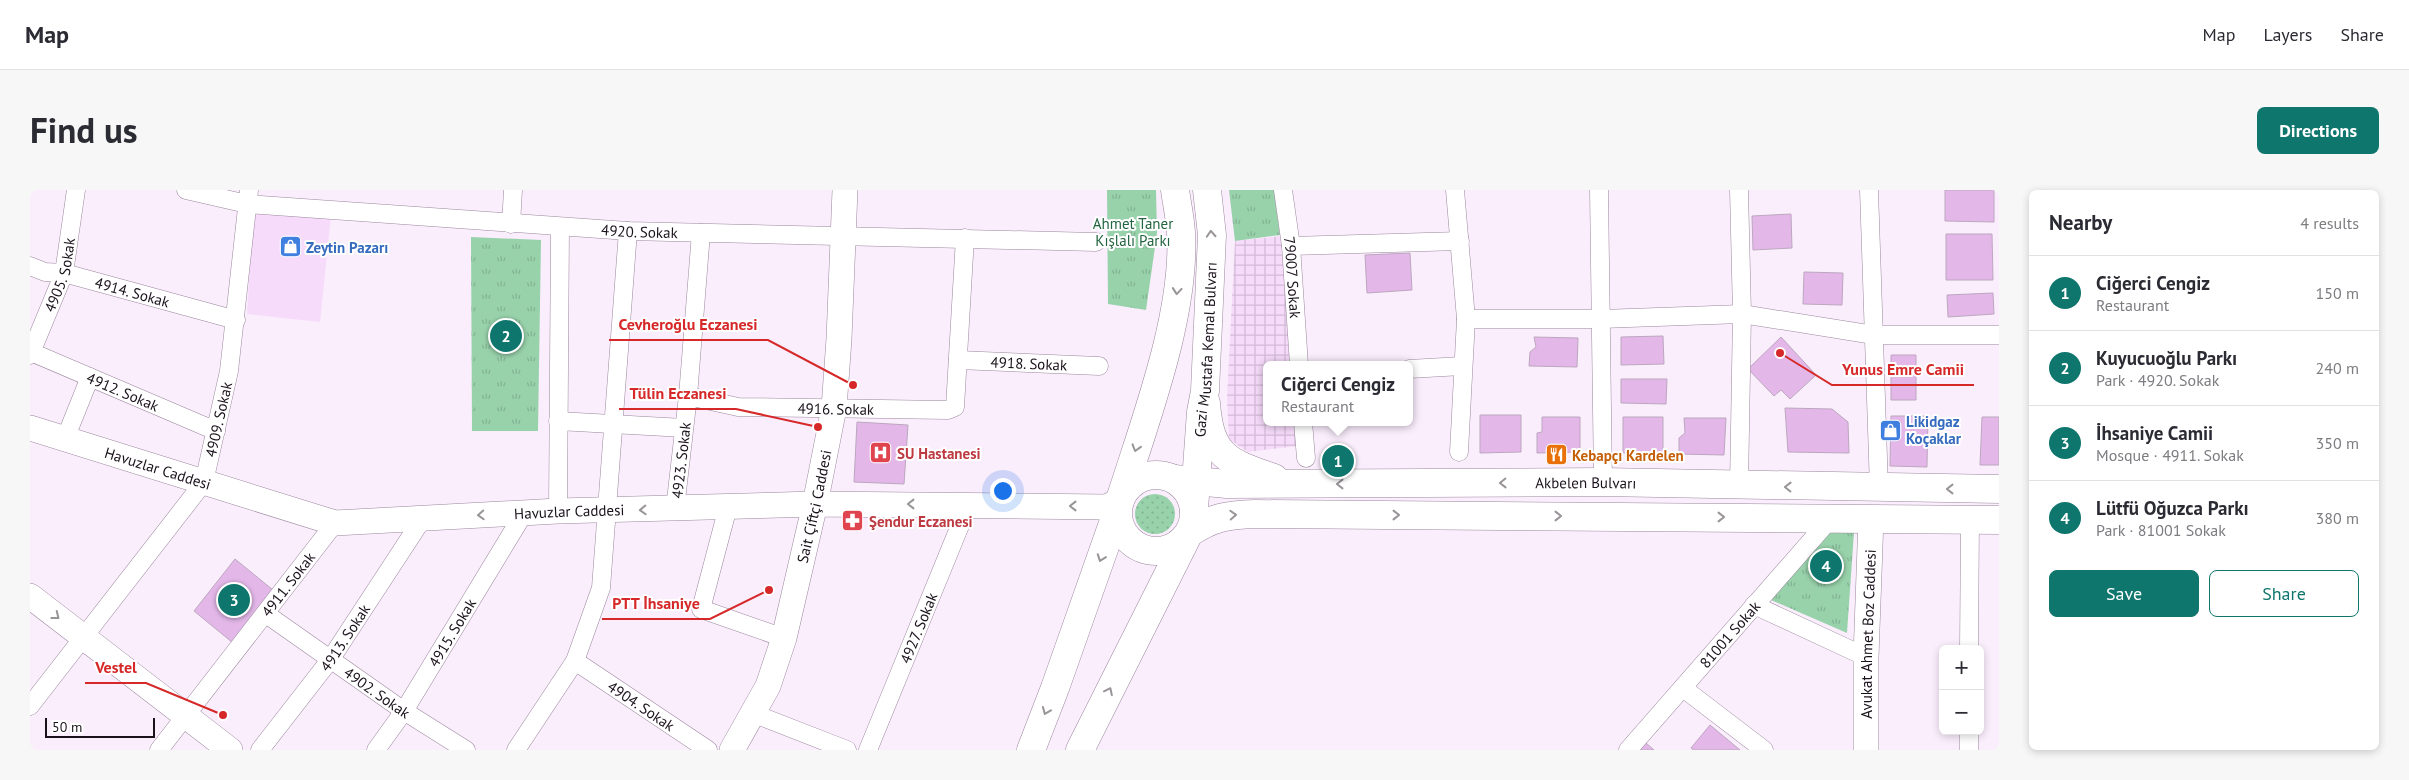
<!DOCTYPE html>
<html lang="en">
<head>
<meta charset="utf-8">
<style>
  :root { --surface:#fff; --page:#f7f7f7; --text:#2b2b33; --muted:#7c7c81; --line:#e1e1e2; --accent:#0f766e }
  body { margin:0; font-family:"PT Sans",sans-serif; background:var(--page); color:var(--text) }
  .controls { position:absolute; right:15px; bottom:15px; display:grid; overflow:hidden; border-radius:8px; box-shadow:0 2px 8px #0003 }
  .controls button { width:45px; height:45px; display:grid; place-items:center; padding:0; border:0; border-bottom:1px solid var(--line); background:var(--surface); color:var(--text); font:25px sans-serif }
  .scale { position:absolute; left:15px; bottom:12px; width:110px; box-sizing:border-box; padding-left:5px; border:2px solid #1a121b; border-top:0; font-size:14px; line-height:18px; white-space:nowrap; color:#1a121b; -webkit-text-stroke:4px #fff; paint-order:stroke }
  .you { position:absolute; left:972px; top:300px; width:18px; height:18px; margin:-12px; border:4px solid #fff; border-radius:50%; background:#1a73e8; box-shadow:0 0 0 8px #1a73e833 }
  .badge { display:grid; place-items:center; width:32px; height:32px; border-radius:50%; background:var(--accent); color:#fff; font-size:16px; font-weight:700 }
  .pin { position:absolute; translate:-50% -50%; border:2px solid #fff; box-shadow:0 1px 5px #0006 }
  .popup { position:absolute; left:1233px; top:171px; width:150px; height:65px; box-sizing:border-box; display:grid; place-content:center; border-radius:8px; background:var(--surface); filter:drop-shadow(0 1px 4px #0005); font-size:16px; white-space:nowrap; color:var(--muted) }
  .popup b { font-size:19px; color:var(--text) }
  .popup::after { content:''; position:absolute; left:50%; top:100%; margin-left:-10px; border:10px solid transparent; border-top-color:var(--surface) }
  .list { margin:0; padding:0; list-style:none }
  h2 { display:flex; justify-content:space-between; align-items:center; height:65px; margin:0; padding:0 20px; font-size:21px }
  h2 small { font-size:16px; font-weight:400; color:var(--muted) }
  .list li { display:grid; grid-template-columns:32px 1fr auto; gap:15px; align-items:center; box-sizing:border-box; height:75px; padding:0 20px; border-top:1px solid var(--line) }
  .list b { display:block; font-size:19px; white-space:nowrap }
  .list p { margin:0; font-size:16px; white-space:nowrap; color:var(--muted) }
  .list em { font-size:16px; font-style:normal; color:var(--muted) }
  .actions { display:flex; gap:10px; padding:15px 20px }
  .actions a { flex:1; padding:11px 0; border:1px solid var(--accent); border-radius:8px; text-align:center; font-size:18px; color:var(--accent) }
  .actions .main { background:var(--accent); color:#fff }
  .map { position:relative; flex:none; width:1969px; height:560px; overflow:hidden; border-radius:8px }
  header { display:flex; align-items:center; gap:30px; box-sizing:border-box; height:70px; padding:0 25px; background:var(--surface); border-bottom:1px solid var(--line) }
  header strong { font-size:24px }
  nav { display:flex; gap:28px; margin-inline-start:auto; font-size:18px }
  .intro { display:flex; align-items:center; justify-content:space-between; box-sizing:border-box; height:120px; padding:0 30px }
  h1 { margin:0; font-size:35px }
  .button { padding:12px 22px; border-radius:8px; background:var(--accent); color:#fff; font-size:18px; font-weight:700 }
  main { display:flex; gap:30px; padding:0 30px }
  aside { flex:1; background:var(--surface); border-radius:8px; box-shadow:0 2px 8px #0003 }
  .map>svg:first-child { display:block }
  .built { fill:#f6dbfa }
  .industrial { fill:url(#industrial-grid) }
  .grass { fill:url(#grass-dots) }
  .park { fill:url(#park-tufts) }
  .building { fill:#e3b8e9; stroke:#bca7bf }
  .lines { fill:none; stroke-linecap:round; stroke-linejoin:round }
  .street-casing { stroke:#9b879e; stroke-width:19 }
  .secondary-casing { stroke:#9b879e; stroke-width:26 }
  .primary-casing { stroke:#9b879e; stroke-width:29 }
  .highway-casing { stroke:#9b879e; stroke-width:29 }
  .street { stroke:#fff; stroke-width:18 }
  .secondary { stroke:#fff; stroke-width:25 }
  .primary { stroke:#fff; stroke-width:28 }
  .highway { stroke:#fff; stroke-width:28 }
  .oneway { stroke:#989498 }
  .labels { text-anchor:middle; dominant-baseline:central; stroke-width:4; stroke-linejoin:round; paint-order:stroke }
  .park-label { font-size:15px; fill:#22643f; stroke:#fff }
  .street-label { font-size:15px; fill:#1a121b; stroke:#fff }
  .shop-label { font-size:15px; font-weight:bold; fill:#366cbe; stroke:#fff; text-anchor:start }
  .health-label { font-size:15px; font-weight:bold; fill:#be3a42; stroke:#fff; text-anchor:start }
  .food-label { font-size:15px; font-weight:bold; fill:#c56008; stroke:#fff; text-anchor:start }
  .leader { fill:none; stroke:#d62828; stroke-width:2 }
  .callout-dot { fill:#d62828; stroke:#fff; stroke-width:2 }
  .callout-label { font-size:16px; text-anchor:middle; font-weight:bold; fill:#d62828; stroke:#fff; stroke-width:4; stroke-linejoin:round; paint-order:stroke }
</style>
</head>
<body>
<header>
<strong>Map</strong>
<nav><a>Map</a><a>Layers</a><a>Share</a></nav>
</header>
<div class="intro"><h1>Find us</h1><a class="button">Directions</a></div>
<main>
<div class="map">
<svg width="1969" height="560" viewBox="0 0 1969 560">
  <defs>
    <pattern id="industrial-grid" width="8" height="8" patternUnits="userSpaceOnUse" patternTransform="scale(1.25)"><rect width="8" height="8" fill="#f6dbfa"/><path d="M0 4h8M4 0v8" fill="none" stroke="#d2bbd6"/></pattern>
    <pattern id="grass-dots" width="8" height="8" patternUnits="userSpaceOnUse" patternTransform="scale(1.25)"><rect width="8" height="8" fill="#98d2ab"/><path d="M2 2h.1M6 6h.1" fill="none" stroke="#82b393" stroke-width="1.8" stroke-linecap="round"/></pattern>
    <pattern id="park-tufts" width="24" height="20" patternUnits="userSpaceOnUse" patternTransform="scale(1.25)"><rect width="24" height="20" fill="#98d2ab"/><path d="M3 7l-1-3M5 7V3M7 7l1-3M15 17l-1-3M17 17v-4M19 17l1-3" fill="none" stroke="#82b393"/></pattern>
  </defs>
  <rect width="100%" height="100%" fill="#faedfc"/>
  <path class="built" d="M223,21L301,25L290,132L217,124Z"/>
  <path class="industrial" d="M1252,46L1261,175H1237V232H1266L1267,256L1218,262L1199,249L1197,208L1205,51Z"/>
  <path class="grass" d="M1105 324a20 20 0 1 1 40 0a20 20 0 1 1-40 0Z"/>
  <path class="park" d="M1077,0H1126L1127,43L1116,120L1078,114Z
    M1199,0H1244L1250,45L1205,51Z
    M441,47L511,50L508,241H442Z
    M1799,342H1824L1817,443L1741,410Z"/>
  <path class="building" d="M1915,0H1964V32L1915,31Z
    M1761,24L1762,58L1723,60L1722,26Z
    M1916,44H1962L1963,90H1916Z
    M1380,63L1382,100L1337,103L1335,65Z
    M1774,82L1813,83L1812,115L1773,114Z
    M1963,103L1964,124L1918,127L1917,105Z
    M1633,146L1634,174L1591,175V147Z
    M1504,147L1548,148L1547,177L1499,176L1500,162L1506,157Z
    M1751,147L1786,185L1760,209L1751,200L1744,206L1718,179Z
    M1861,165H1886V210H1861Z
    M1591,189H1637L1636,214L1591,213Z
    M1755,218L1802,219L1818,232L1819,263L1758,262Z
    M1450,225H1491V262L1450,263Z
    M1861,226H1898L1897,277L1860,276Z
    M1512,227H1550V262L1507,263V243L1512,242Z
    M1593,227H1633V263H1593Z
    M1952,227H1969V275H1950Z
    M1654,228H1696L1694,265L1649,264V248L1655,243Z
    M827,232L878,235L874,294L824,292Z
    M205,369L243,400L203,453L164,421Z
    M1680,535L1710,560H1664L1661,558Z
    M1616,553L1624,560H1610Z"/>
  <g class="lines">
    <defs>
      <g id="street">
        <path id="s1" d="M156,0L217,14L598,41L1066,52"/>
        <path id="s2" d="M1253,0L1261,56L1269,175"/>
        <path d="M1425,0L1436,129L1429,262"/>
        <path d="M1569,0L1573,292"/>
        <path d="M1709,0L1712,124L1709,296"/>
        <path d="M1839,0L1849,298"/>
        <path d="M481,34L483,0"/>
        <path d="M1261,56L1430,51"/>
        <path id="s3" d="M0,76L15,82L34,83L206,130"/>
        <path d="M1436,129H1571L1712,124L1844,145H1969"/>
        <path id="s4" d="M1,162L186,241"/>
        <path id="s5" d="M0,165L34,83L46,0"/>
        <path id="s6" d="M928,170L1069,176"/>
        <path d="M1379,179L1432,176"/>
        <path id="s7" d="M658,206L708,217L918,220L925,217L935,48"/>
        <path d="M528,231L654,238"/>
        <path d="M1273,232L1276,268"/>
        <path d="M35,249L60,187"/>
        <path d="M698,317L671,419L754,448"/>
        <path id="s8" d="M645,319L658,206L671,43"/>
        <path d="M528,321L530,37"/>
        <path d="M1724,415L1836,467"/>
        <path id="s9" d="M236,424L374,521L436,560"/>
        <path d="M1939,459L1940,329"/>
        <path id="s10" d="M545,471L678,560"/>
        <path d="M1653,498L1734,560"/>
        <path id="s11" d="M0,516L174,292L199,181L219,0"/>
        <path d="M722,523L817,560"/>
        <path id="s12" d="M129,560L305,333"/>
        <path id="s13" d="M230,560L300,470L393,328"/>
        <path id="s14" d="M346,560L374,521L494,323"/>
        <path d="M486,560L545,471L571,398L598,41"/>
        <path id="s15" d="M838,560L938,316"/>
        <path id="s16" d="M1598,560L1801,328"/>
        <path d="M1939,560V541"/>
      </g>
      <g id="secondary">
        <path id="s17" d="M0,238L305,333L528,321L785,314L1077,317L1090,310"/>
        <path d="M0,406L200,560"/>
        <path id="s18" d="M702,560L738,496L754,448L785,314L804,218L809,149L815,0"/>
        <path id="s19" d="M1836,560V467L1841,328"/>
      </g>
      <g id="primary">
        <path d="M1176,213C1180,266 1197,272 1244,288"/>
        <path id="s20" d="M1144,289L1197,294L1573,292L1969,299"/>
        <path d="M1159,343C1183,327 1197,325 1225,324L1969,330"/>
      </g>
      <g id="highway">
        <circle cx="1126" cy="323" r="38"/>
        <path d="M1090,310C1115,231 1156,124 1151,42C1150,28 1147,14 1145,0"/>
        <path id="s21" d="M1164,319L1171,222L1175,201L1182,45L1177,0"/>
        <path d="M1001,560L1025,498L1087,322"/>
        <path d="M1050,560L1159,343"/>
      </g>
    </defs>
    <use href="#street" class="street-casing"/>
    <use href="#secondary" class="secondary-casing"/>
    <use href="#primary" class="primary-casing"/>
    <use href="#highway" class="highway-casing"/>
    <use href="#street" class="street"/>
    <use href="#secondary" class="secondary"/>
    <use href="#primary" class="primary"/>
    <use href="#highway" class="highway"/>
  </g>
  <defs><path id="oneway-chevron" d="M-2-3.5L2.5 0L-2 3.5" fill="none" stroke-width="1.6" stroke-linecap="round" stroke-linejoin="round" transform="scale(1.25)"/></defs>
  <g class="oneway">
    <use href="#oneway-chevron" transform="translate(1181 44) rotate(-93)"/>
    <use href="#oneway-chevron" transform="translate(1147 101) rotate(95)"/>
    <use href="#oneway-chevron" transform="translate(1106 258) rotate(107)"/>
    <use href="#oneway-chevron" transform="translate(1473 293) rotate(179)"/>
    <use href="#oneway-chevron" transform="translate(1310 294) rotate(180)"/>
    <use href="#oneway-chevron" transform="translate(1758 297) rotate(-179)"/>
    <use href="#oneway-chevron" transform="translate(1920 299) rotate(-180)"/>
    <use href="#oneway-chevron" transform="translate(881 314) rotate(-180)"/>
    <use href="#oneway-chevron" transform="translate(1043 316) rotate(-180)"/>
    <use href="#oneway-chevron" transform="translate(613 320) rotate(178)"/>
    <use href="#oneway-chevron" transform="translate(451 325) rotate(177)"/>
    <use href="#oneway-chevron" transform="translate(1203 325) rotate(-3)"/>
    <use href="#oneway-chevron" transform="translate(1366 325)"/>
    <use href="#oneway-chevron" transform="translate(1528 326)"/>
    <use href="#oneway-chevron" transform="translate(1691 327)"/>
    <use href="#oneway-chevron" transform="translate(1071 368) rotate(110)"/>
    <use href="#oneway-chevron" transform="translate(26 426) rotate(38)"/>
    <use href="#oneway-chevron" transform="translate(1079 501) rotate(-64)"/>
    <use href="#oneway-chevron" transform="translate(1016 521) rotate(112)"/>
  </g>
  <defs>
    <symbol id="shop-square" viewBox="-11 -11 22 22"><rect x="-9" y="-9" width="18" height="18" rx="4" fill="#3f7fe0" stroke="#fff"/><path d="M-5-2.5h2.3a2.7 3.5 0 0 1 5.4 0H5L5.5 6h-11ZM-1.5-2.5h3a1.5 2.3 0 0 0-3 0Z" fill="#fff"/></symbol>
    <symbol id="hospital-square" viewBox="-11 -11 22 22"><rect x="-9" y="-9" width="18" height="18" rx="4" fill="#e0444e" stroke="#fff"/><path d="M-5-5h3v3.5h4V-5h3V5h-3V1.5h-4V5h-3Z" fill="#fff"/></symbol>
    <symbol id="restaurant-square" viewBox="-11 -11 22 22"><rect x="-9" y="-9" width="18" height="18" rx="4" fill="#e8710a" stroke="#fff"/><path d="M-5-6h1v4h1v-4h1v4h1v-4h1v5L-1.5 .5V6h-2V.5L-5-1ZM5-6V6H3V1.5H1.5Q1.5-4 5-6Z" fill="#fff"/></symbol>
    <symbol id="pharmacy-square" viewBox="-11 -11 22 22"><rect x="-9" y="-9" width="18" height="18" rx="4" fill="#e0444e" stroke="#fff"/><path d="M-2-6h4v4h4v4h-4v4h-4v-4h-4v-4h4Z" fill="#fff"/></symbol>
  </defs>
  <g fill-rule="evenodd">
    <use href="#shop-square" x="248" y="44" width="25" height="25"/>
    <use href="#shop-square" x="1848" y="228" width="25" height="25"/>
    <use href="#hospital-square" x="838" y="250" width="25" height="25"/>
    <use href="#restaurant-square" x="1514" y="252" width="25" height="25"/>
    <use href="#pharmacy-square" x="810" y="318" width="25" height="25"/>
  </g>
  <g class="labels">
    <g class="park-label">
      <text x="1103" y="33">Ahmet Taner<tspan x="1103" dy="17">Kışlalı Parkı</tspan></text>
    </g>
    <g class="street-label">
      <text stroke="none"><textPath href="#s1" startOffset="456">4920. Sokak</textPath></text>
      <text stroke="none"><textPath href="#s5" startOffset="86">4905. Sokak</textPath></text>
      <text stroke="none"><textPath href="#s2" startOffset="88">79007 Sokak</textPath></text>
      <text stroke="none"><textPath href="#s3" startOffset="106">4914. Sokak</textPath></text>
      <text stroke="none"><textPath href="#s21" startOffset="160">Gazi Mustafa Kemal Bulvarı</textPath></text>
      <text stroke="none"><textPath href="#s6" startOffset="71">4918. Sokak</textPath></text>
      <text stroke="none"><textPath href="#s4" startOffset="100">4912. Sokak</textPath></text>
      <text stroke="none"><textPath href="#s7" startOffset="149">4916. Sokak</textPath></text>
      <text stroke="none"><textPath href="#s11" startOffset="348">4909. Sokak</textPath></text>
      <text stroke="none"><textPath href="#s8" startOffset="49">4923. Sokak</textPath></text>
      <text stroke="none"><textPath href="#s17" startOffset="134">Havuzlar Caddesi</textPath></text>
      <text stroke="none"><textPath href="#s20" startOffset="412">Akbelen Bulvarı</textPath></text>
      <text stroke="none"><textPath href="#s18" startOffset="259">Sait Çiftçi Caddesi</textPath></text>
      <text stroke="none"><textPath href="#s17" startOffset="554">Havuzlar Caddesi</textPath></text>
      <text stroke="none"><textPath href="#s12" startOffset="210">4911. Sokak</textPath></text>
      <text stroke="none"><textPath href="#s15" startOffset="132">4927. Sokak</textPath></text>
      <text stroke="none"><textPath href="#s14" startOffset="140">4915. Sokak</textPath></text>
      <text stroke="none"><textPath href="#s16" startOffset="154">81001 Sokak</textPath></text>
      <text stroke="none"><textPath href="#s19" startOffset="116">Avukat Ahmet Boz Caddesi</textPath></text>
      <text stroke="none"><textPath href="#s13" startOffset="141">4913. Sokak</textPath></text>
      <text stroke="none"><textPath href="#s9" startOffset="136">4902. Sokak</textPath></text>
      <text stroke="none"><textPath href="#s10" startOffset="80">4904. Sokak</textPath></text>
    </g>
    <g class="shop-label">
      <text x="276" y="57">Zeytin Pazarı</text>
      <text x="1876" y="231">Likidgaz<tspan x="1876" dy="17">Koçaklar</tspan></text>
    </g>
    <g class="health-label">
      <text x="867" y="263">SU Hastanesi</text>
      <text x="839" y="331">Şendur Eczanesi</text>
    </g>
    <g class="food-label">
      <text x="1542" y="265">Kebapçı Kardelen</text>
    </g>
  </g>
  <path class="leader" d="M823 195L738 150H579M1750 163L1802 195H1944M788 237L706 219H589M739 400L680 429H572M193 525L116 493H55"/>
  <g class="callout-dot">
    <circle cx="823" cy="195" r="5"/>
    <circle cx="1750" cy="163" r="5"/>
    <circle cx="788" cy="237" r="5"/>
    <circle cx="739" cy="400" r="5"/>
    <circle cx="193" cy="525" r="5"/>
  </g>
  <g class="callout-label">
    <text x="658" y="140">Cevheroğlu Eczanesi</text>
    <text x="1873" y="185">Yunus Emre Camii</text>
    <text x="648" y="209">Tülin Eczanesi</text>
    <text x="626" y="419">PTT İhsaniye</text>
    <text x="86" y="483">Vestel</text>
  </g>
</svg>
<div class="controls">
<button>+</button>
<button>−</button>
</div>
<div class="scale">50 m</div>
<div class="you"></div>
<div class="pin badge" style="left:1308px;top:271px">1</div>
<div class="popup"><b>Ciğerci Cengiz</b>Restaurant</div>
<div class="pin badge" style="left:476px;top:146px">2</div>
<div class="pin badge" style="left:204px;top:410px">3</div>
<div class="pin badge" style="left:1796px;top:376px">4</div>
</div>
<aside>
<h2>Nearby<small>4 results</small></h2>
<ul class="list">
<li><span class="badge">1</span><div><b>Ciğerci Cengiz</b><p>Restaurant</p></div><em>150 m</em></li>
<li><span class="badge">2</span><div><b>Kuyucuoğlu Parkı</b><p>Park · 4920. Sokak</p></div><em>240 m</em></li>
<li><span class="badge">3</span><div><b>İhsaniye Camii</b><p>Mosque · 4911. Sokak</p></div><em>350 m</em></li>
<li><span class="badge">4</span><div><b>Lütfü Oğuzca Parkı</b><p>Park · 81001 Sokak</p></div><em>380 m</em></li>
</ul>
<div class="actions"><a class="main">Save</a><a>Share</a></div>
</aside>
</main>
</body>
</html>
